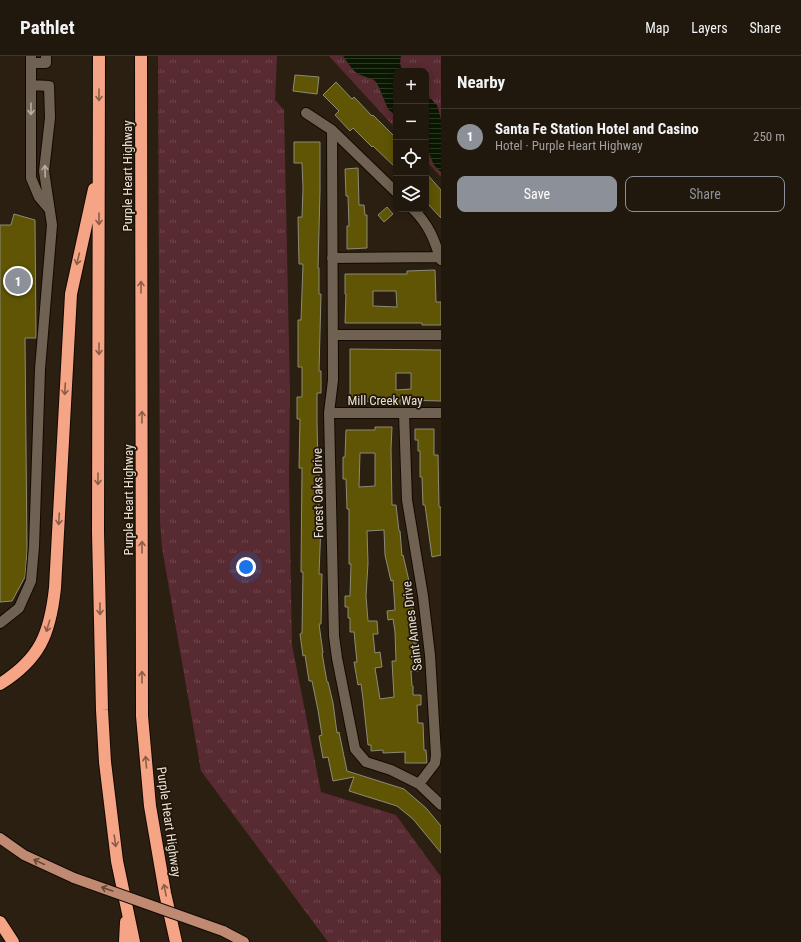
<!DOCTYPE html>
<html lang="en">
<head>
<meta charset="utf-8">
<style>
  :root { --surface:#20170d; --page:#2d241b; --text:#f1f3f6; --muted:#a29f9d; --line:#3d362e; --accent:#8c9099 }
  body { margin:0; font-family:"Roboto Condensed",sans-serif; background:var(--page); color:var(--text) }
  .controls { position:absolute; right:12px; top:12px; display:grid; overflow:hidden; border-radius:8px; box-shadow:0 2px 10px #0003 }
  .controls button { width:36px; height:36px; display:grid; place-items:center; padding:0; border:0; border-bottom:1px solid var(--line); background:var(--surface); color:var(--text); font:20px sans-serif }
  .you { position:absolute; left:246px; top:511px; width:14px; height:14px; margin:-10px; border:3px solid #fff; border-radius:50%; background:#1a73e8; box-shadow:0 0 0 6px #1a73e833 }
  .badge { display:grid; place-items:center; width:26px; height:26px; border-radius:50%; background:var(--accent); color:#fff; font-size:13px; font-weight:700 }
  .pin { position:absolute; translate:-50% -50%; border:2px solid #fff; box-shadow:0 1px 4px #0006 }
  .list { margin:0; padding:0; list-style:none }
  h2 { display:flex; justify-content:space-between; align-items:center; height:52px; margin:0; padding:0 16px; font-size:17px }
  h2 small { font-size:13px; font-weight:400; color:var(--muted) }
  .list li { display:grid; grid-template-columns:26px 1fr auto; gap:12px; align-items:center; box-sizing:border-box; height:56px; padding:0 16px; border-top:1px solid var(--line) }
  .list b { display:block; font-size:15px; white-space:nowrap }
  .list p { margin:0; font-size:13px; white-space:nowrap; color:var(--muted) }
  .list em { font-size:13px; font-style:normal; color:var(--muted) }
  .actions { display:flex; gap:8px; padding:12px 16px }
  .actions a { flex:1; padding:9px 0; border:1px solid var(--accent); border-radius:8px; text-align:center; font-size:14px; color:var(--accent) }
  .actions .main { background:var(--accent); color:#fff }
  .icon { flex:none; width:22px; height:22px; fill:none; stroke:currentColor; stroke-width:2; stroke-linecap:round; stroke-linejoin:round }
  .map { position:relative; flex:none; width:441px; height:886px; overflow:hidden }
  header { display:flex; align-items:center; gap:24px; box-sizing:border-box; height:56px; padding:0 20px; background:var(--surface); border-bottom:1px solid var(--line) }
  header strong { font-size:19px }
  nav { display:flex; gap:22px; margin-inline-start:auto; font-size:14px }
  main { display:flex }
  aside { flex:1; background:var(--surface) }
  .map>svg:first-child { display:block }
  .grass { fill:url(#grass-tufts) }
  .water { fill:url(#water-rules) }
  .building { fill:#5f5505; stroke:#8d8b76; fill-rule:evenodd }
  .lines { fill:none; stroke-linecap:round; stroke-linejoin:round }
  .minor-casing { stroke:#130901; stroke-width:12 }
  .major-casing { stroke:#130901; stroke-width:12 }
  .highway-casing { stroke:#130901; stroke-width:14 }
  .minor { stroke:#6f6252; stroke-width:10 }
  .major { stroke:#bf8a71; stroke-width:10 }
  .highway { stroke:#f5a486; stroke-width:12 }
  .major-bridge-casing { stroke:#130901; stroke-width:12; stroke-linecap:butt }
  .major-bridge { stroke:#bf8a71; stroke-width:10 }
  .oneway { stroke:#8b5d47 }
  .oneway2 { stroke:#b8aea2 }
  .oneway3 { stroke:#684a37 }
  .labels { text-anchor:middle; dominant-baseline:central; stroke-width:3.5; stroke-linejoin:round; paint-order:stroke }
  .street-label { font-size:13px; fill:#e8e1d8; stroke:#211608 }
</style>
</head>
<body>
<header>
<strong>Pathlet</strong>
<nav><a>Map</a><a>Layers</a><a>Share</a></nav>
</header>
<main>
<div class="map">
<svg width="441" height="886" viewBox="0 0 441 886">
  <defs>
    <pattern id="grass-tufts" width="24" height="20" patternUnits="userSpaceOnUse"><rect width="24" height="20" fill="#582a31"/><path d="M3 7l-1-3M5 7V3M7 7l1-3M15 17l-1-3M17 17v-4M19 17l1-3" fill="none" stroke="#70494e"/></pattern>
    <pattern id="water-rules" width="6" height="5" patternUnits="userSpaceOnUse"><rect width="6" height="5" fill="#0a1700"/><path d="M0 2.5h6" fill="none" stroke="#2e3824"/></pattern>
  </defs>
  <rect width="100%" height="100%" fill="#2b1f11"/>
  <path class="grass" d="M158,0H277L275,44L284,54L290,336L289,421L292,589L321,736L396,759L441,821V886H328L201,715L162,492L160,466Z
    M329,0H441V121L426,105V15H396V73Z"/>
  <path class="water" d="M343,0H401L400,7L402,15H396V60L388,53L377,27L374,24L358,18L353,14Z
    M426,38L437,49L441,63V116L434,109L426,90Z"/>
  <path class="building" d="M295,19L319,21L317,38L293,35Z
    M336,26L352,43L354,41L372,60L373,59L396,82V112L373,90L372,91L353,72L350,75L335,59L339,55L323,39Z
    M294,86H320V135L318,212H319V238H321L319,315H321V337H317V366L318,416H319V468H321L319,518H322L321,568H319L323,597H322L327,626H328L333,647L337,677L339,676L347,715L404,733L426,752L441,770V797L413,763L397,750L349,735L354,721L333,725L328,701L323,702L319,680L322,679L318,654L312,625H309L305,599L303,600L300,578L302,577L303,516H301L302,412H299L300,363H297V341H302V311H298V264H301L303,208H299L298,161H302L303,132L302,107H294Z
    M358,112L359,149H364L365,159H367V192L347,193V170H349L348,140H346L345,113Z
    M426,117L441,134V162L426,146Z
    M387,151L393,158L384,166L378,159Z
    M14,158L35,164L36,282H25L27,495L25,521L12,545L0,546V169H11Z
    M435,214L436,246H441V269H422V267H345L346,238H345V218H407V215ZM373,235H396L397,251L373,250Z
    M350,293L441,294V345L400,344V349H389V346L350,345ZM396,317H411V333L396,334Z
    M375,371H392L391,393L392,449H396L399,475H400L402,500L403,499L409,525L412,552H413L415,561L412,562L414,587H418L419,615H411L412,630H413V639H421V649H417L418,667H423L424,694H426L427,707H405V696L383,697V694L371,695V689H368L363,643L361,628L358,629L354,606H357L354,576H350V562H348V551H345V540H350L351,508H349V453H347L346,423H343V401H345L346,374H375ZM360,397H375V430L359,431ZM384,474L385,499L391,525L393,524L395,554L387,555L388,564L393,563L395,576L396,605H392L394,641L380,643L375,612L382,611L380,596L375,597L373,578H378L377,565H368L366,540L368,507L367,475Z
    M415,373H434V399H438L439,451H441V499L432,501L425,449H423L422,421H420V395H418V384H415Z"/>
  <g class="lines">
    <defs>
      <path id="minor" d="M31,0V122L39,141L50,154
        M31,7H46V0
        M306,57L332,74L396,136
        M332,74L333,324L329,357L334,580L337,602L355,693L366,706L391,714L419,728L441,749
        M413,153C429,169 434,183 441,204
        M332,202L441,201
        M333,279H441
        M329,357H441
        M404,357L407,444L423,540L430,599L436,699L435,707L419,728
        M0,567L19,552L31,525L34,491L40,313L52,169L44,115L50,62L49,30L31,29"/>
      <path id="major" d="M0,782L24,799L74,822
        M223,875L244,886"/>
      <path id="highway" d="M99,0L98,476L102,654L105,706L117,805L134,886
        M141,0L142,660L150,750L165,837L176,886
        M0,628C40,603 50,578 55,532L71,238L94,133
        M0,866L13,886
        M125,886L126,866"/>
    </defs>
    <use href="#minor" class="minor-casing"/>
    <use href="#major" class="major-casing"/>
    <use href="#highway" class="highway-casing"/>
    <use href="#minor" class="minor"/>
    <use href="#major" class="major"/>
    <use href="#highway" class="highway"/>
    <defs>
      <path id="major-bridge" d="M74,822L223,875"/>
    </defs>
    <use href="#major-bridge" class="major-bridge-casing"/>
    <use href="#major-bridge" class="major-bridge"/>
  </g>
  <defs><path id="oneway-shaft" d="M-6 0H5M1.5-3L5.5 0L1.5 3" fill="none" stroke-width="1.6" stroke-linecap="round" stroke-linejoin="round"/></defs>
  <g class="oneway">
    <use href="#oneway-shaft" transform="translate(99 39) rotate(90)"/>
    <use href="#oneway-shaft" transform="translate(99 163) rotate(90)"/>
    <use href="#oneway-shaft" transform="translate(78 203) rotate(103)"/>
    <use href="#oneway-shaft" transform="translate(141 231) rotate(-90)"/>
    <use href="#oneway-shaft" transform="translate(99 293) rotate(90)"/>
    <use href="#oneway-shaft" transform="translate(65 333) rotate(93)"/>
    <use href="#oneway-shaft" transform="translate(142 361) rotate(-90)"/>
    <use href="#oneway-shaft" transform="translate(98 423) rotate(90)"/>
    <use href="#oneway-shaft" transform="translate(59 463) rotate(93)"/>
    <use href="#oneway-shaft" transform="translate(142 491) rotate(-90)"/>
    <use href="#oneway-shaft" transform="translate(100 553) rotate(89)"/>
    <use href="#oneway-shaft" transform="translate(48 570) rotate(107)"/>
    <use href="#oneway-shaft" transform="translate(142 621) rotate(-90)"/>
    <use href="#oneway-shaft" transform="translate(146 706) rotate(-95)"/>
    <use href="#oneway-shaft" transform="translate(115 785) rotate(82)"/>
    <use href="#oneway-shaft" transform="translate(165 834) rotate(-101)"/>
  </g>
  <g class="oneway2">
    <use href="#oneway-shaft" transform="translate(31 53) rotate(90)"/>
    <use href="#oneway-shaft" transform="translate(45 115) rotate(-92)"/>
  </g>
  <g class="oneway3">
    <use href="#oneway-shaft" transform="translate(39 806) rotate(-155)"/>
    <use href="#oneway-shaft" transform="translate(107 833) rotate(-161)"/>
  </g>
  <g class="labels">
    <g class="street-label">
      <text transform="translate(127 120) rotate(-90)">Purple Heart Highway</text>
      <text x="385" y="344">Mill Creek Way</text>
      <text transform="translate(318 437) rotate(-91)">Forest Oaks Drive</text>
      <text transform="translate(128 444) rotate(-90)">Purple Heart Highway</text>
      <text transform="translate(412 570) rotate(-97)">Saint Annes Drive</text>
      <text transform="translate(169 766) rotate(82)">Purple Heart Highway</text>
    </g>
  </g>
</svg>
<div class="controls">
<button>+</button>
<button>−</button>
<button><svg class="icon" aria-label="locate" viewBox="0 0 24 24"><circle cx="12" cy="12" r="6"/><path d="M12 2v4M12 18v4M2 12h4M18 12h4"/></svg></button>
<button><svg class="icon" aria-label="layers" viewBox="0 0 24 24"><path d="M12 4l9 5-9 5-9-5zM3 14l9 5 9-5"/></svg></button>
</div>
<div class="you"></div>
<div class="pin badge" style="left:18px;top:225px">1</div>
</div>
<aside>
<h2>Nearby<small></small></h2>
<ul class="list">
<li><span class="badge">1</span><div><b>Santa Fe Station Hotel and Casino</b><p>Hotel · Purple Heart Highway</p></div><em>250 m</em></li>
</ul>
<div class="actions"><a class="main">Save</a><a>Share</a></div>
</aside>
</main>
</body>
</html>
